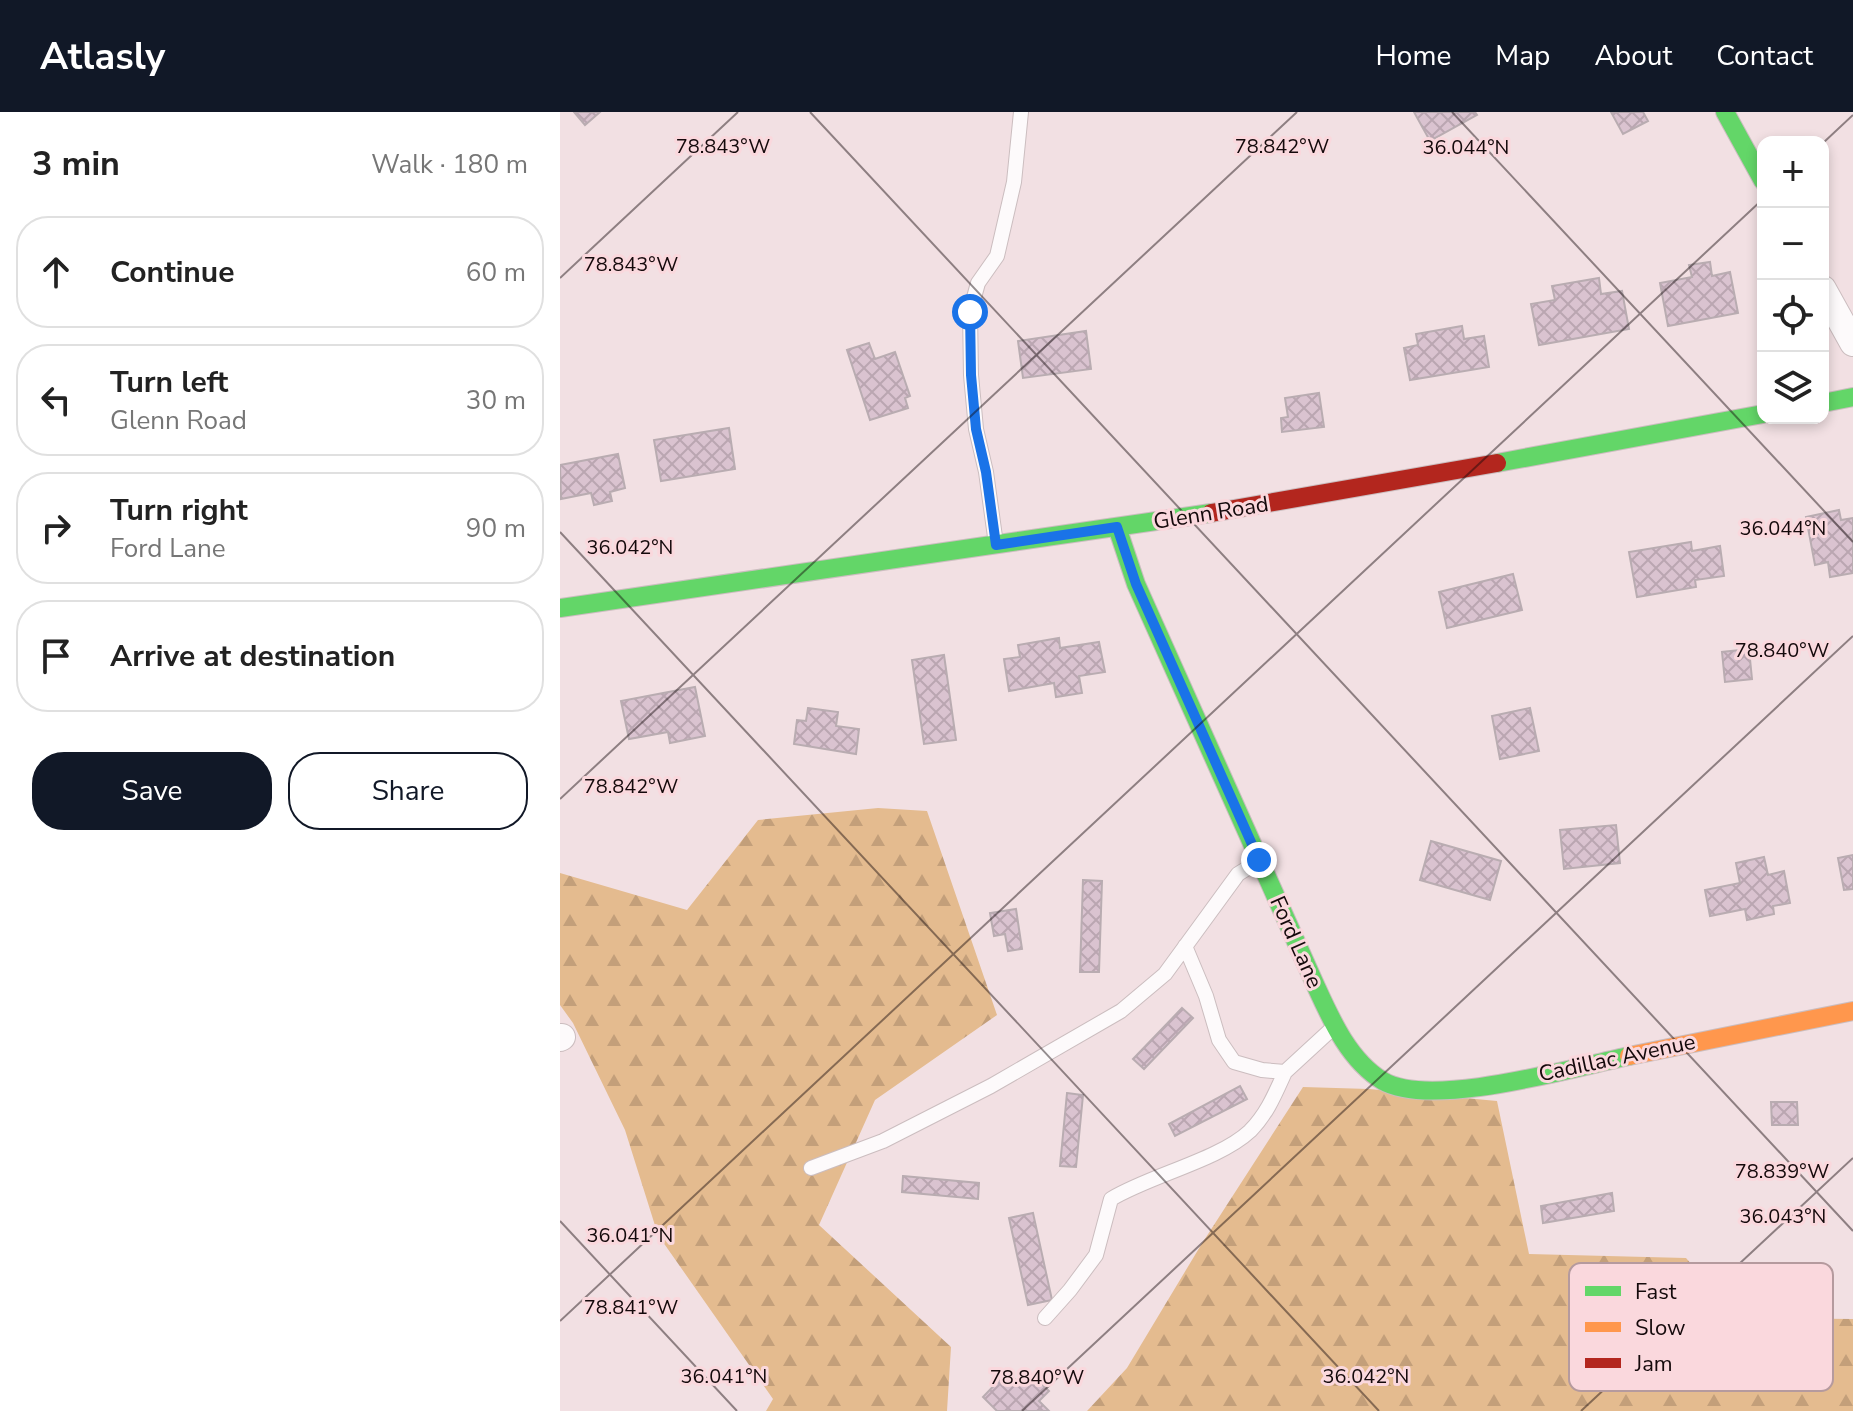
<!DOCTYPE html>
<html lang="en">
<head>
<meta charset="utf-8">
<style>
  :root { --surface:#fff; --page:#f2f2f2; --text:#222; --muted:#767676; --line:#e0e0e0; --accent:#111827 }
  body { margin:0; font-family:"Nunito Sans",sans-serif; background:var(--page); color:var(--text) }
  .controls { position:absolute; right:24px; top:24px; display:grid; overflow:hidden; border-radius:16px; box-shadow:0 4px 12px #0003 }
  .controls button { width:72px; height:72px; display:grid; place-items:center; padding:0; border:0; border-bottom:2px solid var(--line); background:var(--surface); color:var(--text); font:40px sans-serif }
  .stop { position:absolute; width:24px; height:24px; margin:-18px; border:6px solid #1a73e8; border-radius:50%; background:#fff }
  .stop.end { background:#1a73e8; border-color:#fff; box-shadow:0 2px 8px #0008 }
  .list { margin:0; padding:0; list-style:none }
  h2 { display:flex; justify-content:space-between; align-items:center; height:104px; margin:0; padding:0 32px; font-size:34px }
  h2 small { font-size:26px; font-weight:400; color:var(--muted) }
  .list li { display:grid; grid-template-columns:52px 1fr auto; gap:24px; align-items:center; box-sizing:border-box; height:112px; margin:0 16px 16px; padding:0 16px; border:2px solid var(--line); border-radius:32px }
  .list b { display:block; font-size:30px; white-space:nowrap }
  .list p { margin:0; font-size:26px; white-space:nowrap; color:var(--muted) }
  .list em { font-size:26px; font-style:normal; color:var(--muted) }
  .actions { display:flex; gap:16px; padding:24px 32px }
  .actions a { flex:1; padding:18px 0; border:2px solid var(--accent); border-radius:32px; text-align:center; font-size:28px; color:var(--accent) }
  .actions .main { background:var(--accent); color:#fff }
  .icon { flex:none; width:44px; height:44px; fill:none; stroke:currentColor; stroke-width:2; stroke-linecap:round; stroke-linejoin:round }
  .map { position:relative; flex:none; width:1293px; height:1299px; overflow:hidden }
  header { display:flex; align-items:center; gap:48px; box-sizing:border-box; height:112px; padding:0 40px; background:var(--accent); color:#fff }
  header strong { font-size:38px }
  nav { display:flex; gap:44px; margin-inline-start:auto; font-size:28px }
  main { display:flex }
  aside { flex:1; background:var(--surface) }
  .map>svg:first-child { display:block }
  .forest { fill:url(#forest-firs) }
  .building { fill:url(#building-cross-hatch); stroke:#b9acb1; stroke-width:2 }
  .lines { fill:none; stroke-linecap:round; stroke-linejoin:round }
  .lane-casing { stroke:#cbbdbf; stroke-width:16 }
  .street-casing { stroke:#cbbdbf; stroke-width:28 }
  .fast-casing { stroke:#cbbdbf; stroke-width:20 }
  .slow-casing { stroke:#cbbdbf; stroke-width:20 }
  .jam-casing { stroke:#cbbdbf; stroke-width:20 }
  .lane { stroke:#fdfafb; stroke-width:14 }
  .street { stroke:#fdfafb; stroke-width:26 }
  .fast { stroke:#63d668; stroke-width:18 }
  .slow { stroke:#ff974d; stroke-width:18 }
  .jam { stroke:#b3261e; stroke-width:18 }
  .route { stroke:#1a73e8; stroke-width:10 }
  .ticks { fill:none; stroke:#14090b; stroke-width:2; stroke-opacity:0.45 }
  .labels { text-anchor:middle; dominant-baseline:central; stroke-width:6; stroke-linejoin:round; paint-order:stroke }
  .street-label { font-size:22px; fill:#14090b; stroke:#fad8dd }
  .key { fill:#fad8dd; stroke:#b59a9e; stroke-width:2 }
  .key-label { font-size:22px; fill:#14090b }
  .ticks-label { font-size:20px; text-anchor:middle; fill:#14090b; stroke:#fad8dd; stroke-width:6; stroke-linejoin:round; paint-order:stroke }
</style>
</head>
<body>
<header>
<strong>Atlasly</strong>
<nav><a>Home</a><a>Map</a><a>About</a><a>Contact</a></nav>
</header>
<main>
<aside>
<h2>3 min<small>Walk · 180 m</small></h2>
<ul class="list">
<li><svg class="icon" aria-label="ahead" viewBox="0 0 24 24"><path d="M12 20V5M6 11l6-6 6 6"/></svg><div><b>Continue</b></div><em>60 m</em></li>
<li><svg class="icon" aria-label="left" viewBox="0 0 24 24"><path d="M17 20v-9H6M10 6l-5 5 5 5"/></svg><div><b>Turn left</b><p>Glenn Road</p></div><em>30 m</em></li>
<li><svg class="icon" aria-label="right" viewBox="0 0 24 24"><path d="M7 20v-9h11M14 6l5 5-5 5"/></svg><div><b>Turn right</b><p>Ford Lane</p></div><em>90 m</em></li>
<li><svg class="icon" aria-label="arrive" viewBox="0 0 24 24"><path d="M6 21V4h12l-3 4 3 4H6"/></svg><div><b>Arrive at destination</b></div></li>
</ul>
<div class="actions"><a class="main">Save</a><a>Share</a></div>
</aside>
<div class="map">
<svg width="1293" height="1299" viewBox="0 0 1293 1299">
  <defs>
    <pattern id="forest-firs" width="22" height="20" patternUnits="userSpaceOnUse" patternTransform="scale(2)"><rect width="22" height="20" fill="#e4bb8f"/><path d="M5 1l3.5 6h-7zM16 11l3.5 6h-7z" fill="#c39f7a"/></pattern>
    <pattern id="building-cross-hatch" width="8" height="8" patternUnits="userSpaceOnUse" patternTransform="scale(2)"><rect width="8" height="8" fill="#dac3d0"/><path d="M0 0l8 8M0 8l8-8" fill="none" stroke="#baa6b1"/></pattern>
  </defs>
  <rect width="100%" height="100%" fill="#f2e0e3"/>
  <path class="forest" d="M318,696L367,699L437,903L315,988L259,1113L391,1235L387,1299H206L213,1287L98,1123L65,1018L13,911L0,893V761L127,798L198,708Z
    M743,975L809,977L937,989L969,1142L1126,1146L1178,1206L1293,1207V1299H527L567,1256L641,1133Z"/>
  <path class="building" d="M14,0H40L25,13Z
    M854,0H915L917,3L870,29Z
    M1051,0H1083L1088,9L1063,22Z
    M1150,150L1152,164L1170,160L1178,201L1108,214L1100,171L1132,165L1129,153Z
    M1039,166L1041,182L1062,179L1069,217L979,233L971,192L995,188L992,174Z
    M902,214L904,227L924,224L929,255L850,268L844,236L858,233L856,222Z
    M526,219L531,257L463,266L458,229Z
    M309,231L315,247L335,240L350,284L345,286L348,296L310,308L287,238Z
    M759,281L764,315L722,320L721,306L728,305L725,286Z
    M169,316L175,357L101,369L94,328Z
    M58,342L65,376L50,380L52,389L34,393L31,381L1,387L0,353Z
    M1279,398L1281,408L1293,406V461L1270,465L1268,450L1255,453L1246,405Z
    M1131,430L1132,439L1160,434L1164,464L1135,468L1136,475L1077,485L1069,440Z
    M953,462L962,498L887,516L879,480Z
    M499,526L500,536L539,530L545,560L519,564L522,581L496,585L494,571L449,579L444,547L460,545L458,533Z
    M1189,537L1192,567L1165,570L1162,540Z
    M384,543L396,628L364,632L352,548Z
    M135,575L145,624L110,631L108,620L69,627L61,589Z
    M248,596L278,600L276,614L299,617L296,642L234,632L237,608L246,609Z
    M970,596L979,639L940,647L932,604Z
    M1056,713L1060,751L1004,757L1000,718Z
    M871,729L941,749L930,788L860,768Z
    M1293,743V777L1284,778L1278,746Z
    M1204,745L1208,763L1224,759L1230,791L1213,794L1214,802L1187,808L1185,797L1150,804L1145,778L1180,771L1176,751Z
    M523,768L542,769L539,860H520Z
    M456,797L462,837L448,839L445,822L434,824L430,801Z
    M622,896L633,906L584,957L573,947Z
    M680,974L687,987L615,1024L609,1012Z
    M507,981L523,983L516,1055L500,1054Z
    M1211,990H1237L1238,1013H1212Z
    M343,1064L419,1071L418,1087L342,1080Z
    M1052,1081L1054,1099L983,1111L981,1094Z
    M473,1101L492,1188L468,1193L449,1106Z
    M447,1260L459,1271L469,1260L489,1279L479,1289L489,1299H437L423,1285Z"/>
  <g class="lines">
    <defs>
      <path id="lane" d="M436,432L426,360L416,317L411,263L410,200L418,171L437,144L440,131L454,70L461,0
        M625,834L646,884L659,928L674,950L702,958L725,960L775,914
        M251,1056L323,1029L431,974L561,899L605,862L678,762L699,749
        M485,1206L510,1178L536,1143L551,1087C591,1063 659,1048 690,1019C707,1002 715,982 725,960"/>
      <path id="street" d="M1263,177L1293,231
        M0,926L2,925"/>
      <path id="fast" d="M1165,0L1203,69
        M1263,291L1293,285
        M937,351L1203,302
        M557,415L576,472L754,870C770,905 788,948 823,969C871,997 1012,956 1069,944
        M0,496L651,401"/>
      <path id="slow" d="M1069,944L1293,899"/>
      <path id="jam" d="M651,401L937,351"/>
    </defs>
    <use href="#lane" class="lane-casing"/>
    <use href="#street" class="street-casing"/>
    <use href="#fast" class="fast-casing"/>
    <use href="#slow" class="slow-casing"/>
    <use href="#jam" class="jam-casing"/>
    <use href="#lane" class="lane"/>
    <use href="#street" class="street"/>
    <use href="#fast" class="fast"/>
    <use href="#slow" class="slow"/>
    <use href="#jam" class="jam"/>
  </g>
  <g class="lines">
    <path class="route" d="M410,200L411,263L416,317L426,360L436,433L557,415L576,472L699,748"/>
  </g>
  <path class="ticks" d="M250,0L1293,1119M892,0L1293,430M1263,31L1293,3M0,166L178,0M0,420L819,1299M0,687L737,0M0,1109L177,1299M0,1209L1203,87M462,1299L1293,524M1021,1299L1293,1046"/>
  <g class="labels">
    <g class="street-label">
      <text transform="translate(651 401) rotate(-9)">Glenn Road</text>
      <text transform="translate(736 830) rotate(66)">Ford Lane</text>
      <text transform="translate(1057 946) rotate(-12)">Cadillac Avenue</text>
    </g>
  </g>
  <rect x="1009" y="1151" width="264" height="128" rx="12" class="key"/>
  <rect x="1025" y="1174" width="36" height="10" fill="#63d668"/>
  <rect x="1025" y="1210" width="36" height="10" fill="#ff974d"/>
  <rect x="1025" y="1246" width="36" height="10" fill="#b3261e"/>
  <g class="key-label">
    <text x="1075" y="1187">Fast</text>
    <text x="1075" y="1223">Slow</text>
    <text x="1075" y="1259">Jam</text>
  </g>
  <g class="ticks-label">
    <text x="163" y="41">78.843°W</text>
    <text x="722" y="41">78.842°W</text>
    <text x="906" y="42">36.044°N</text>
    <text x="71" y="159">78.843°W</text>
    <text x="1223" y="423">36.044°N</text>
    <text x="70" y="442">36.042°N</text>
    <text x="1222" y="545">78.840°W</text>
    <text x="71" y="681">78.842°W</text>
    <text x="1222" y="1066">78.839°W</text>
    <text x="1223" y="1111">36.043°N</text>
    <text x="70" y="1130">36.041°N</text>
    <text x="71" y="1202">78.841°W</text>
    <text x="164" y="1271">36.041°N</text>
    <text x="806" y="1271">36.042°N</text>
    <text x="477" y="1272">78.840°W</text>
  </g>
</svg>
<div class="controls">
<button>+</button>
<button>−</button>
<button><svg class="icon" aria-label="locate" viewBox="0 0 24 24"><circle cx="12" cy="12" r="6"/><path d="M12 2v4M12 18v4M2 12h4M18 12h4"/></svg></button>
<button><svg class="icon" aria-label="layers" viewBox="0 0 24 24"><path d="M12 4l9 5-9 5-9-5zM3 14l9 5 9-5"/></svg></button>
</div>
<div class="stop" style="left:410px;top:200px"></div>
<div class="stop end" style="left:699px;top:748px"></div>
</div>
</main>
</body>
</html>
